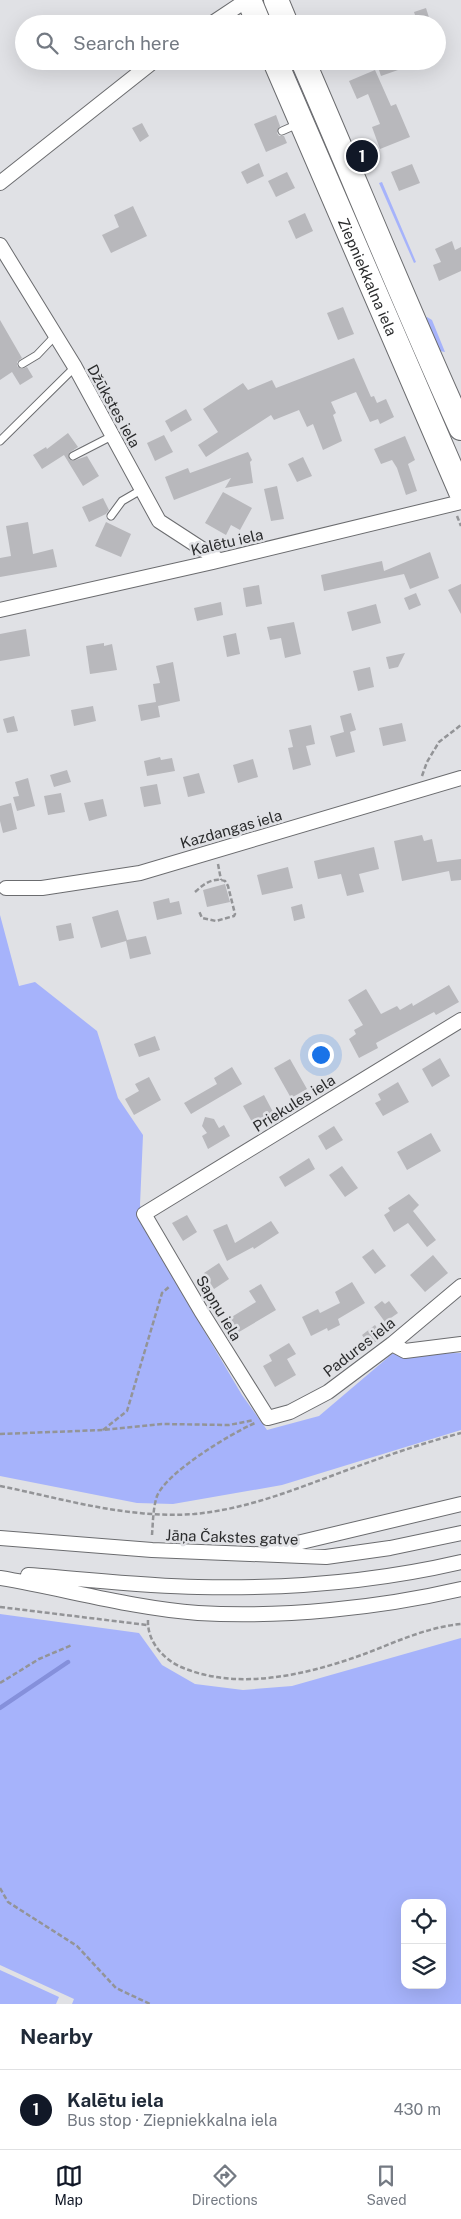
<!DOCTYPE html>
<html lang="en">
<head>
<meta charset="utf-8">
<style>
  :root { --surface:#fff; --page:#f2f2f3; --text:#1f2937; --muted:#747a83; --line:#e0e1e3; --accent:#111827 }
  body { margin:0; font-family:"Public Sans",sans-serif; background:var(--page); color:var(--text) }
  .controls { position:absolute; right:15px; bottom:15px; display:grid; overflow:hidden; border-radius:10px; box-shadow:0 5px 20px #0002 }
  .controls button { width:45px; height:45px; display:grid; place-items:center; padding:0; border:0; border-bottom:1px solid var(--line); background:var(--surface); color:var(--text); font:25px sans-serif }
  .you { position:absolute; left:320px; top:1054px; width:18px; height:18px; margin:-12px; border:4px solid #fff; border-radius:50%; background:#1a73e8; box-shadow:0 0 0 8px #1a73e833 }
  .badge { display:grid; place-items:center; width:32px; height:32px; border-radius:50%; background:var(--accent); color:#fff; font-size:16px; font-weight:700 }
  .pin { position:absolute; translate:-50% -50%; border:2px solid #fff; box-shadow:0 1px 5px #0006 }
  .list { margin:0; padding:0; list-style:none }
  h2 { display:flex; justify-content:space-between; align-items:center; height:65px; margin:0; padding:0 20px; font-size:21px }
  h2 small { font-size:16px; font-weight:400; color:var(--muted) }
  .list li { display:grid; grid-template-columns:32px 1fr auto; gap:15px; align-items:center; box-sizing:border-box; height:80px; padding:0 20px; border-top:1px solid var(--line) }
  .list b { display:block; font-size:19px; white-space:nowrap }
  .list p { margin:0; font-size:16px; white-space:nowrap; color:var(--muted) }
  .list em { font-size:16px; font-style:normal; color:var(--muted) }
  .icon { flex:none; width:28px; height:28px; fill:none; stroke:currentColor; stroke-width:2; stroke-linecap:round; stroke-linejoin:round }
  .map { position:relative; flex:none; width:461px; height:2004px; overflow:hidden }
  .search { position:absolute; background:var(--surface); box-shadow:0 5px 20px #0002; left:15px; right:15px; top:15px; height:55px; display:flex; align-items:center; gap:12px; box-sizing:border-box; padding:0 18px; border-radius:28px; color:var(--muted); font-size:19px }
  .sheet { height:145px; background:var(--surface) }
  nav { display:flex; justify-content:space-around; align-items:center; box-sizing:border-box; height:70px; border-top:1px solid var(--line); background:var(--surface); font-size:14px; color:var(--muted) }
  nav a { display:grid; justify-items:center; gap:2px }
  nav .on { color:var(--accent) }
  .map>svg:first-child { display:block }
  .green { fill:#a6b3fb; fill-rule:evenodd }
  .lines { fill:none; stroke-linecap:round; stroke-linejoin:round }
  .stream { stroke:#8590db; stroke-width:4.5 }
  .building { fill:#b8b8bc }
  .service-casing { stroke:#6b6c6f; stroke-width:9 }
  .minor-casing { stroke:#6b6c6f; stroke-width:16 }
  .trunk-casing { stroke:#6b6c6f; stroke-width:26 }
  .path { stroke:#939497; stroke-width:2.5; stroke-dasharray:5 2.5; stroke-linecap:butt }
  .service { stroke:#fff; stroke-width:7 }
  .minor { stroke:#fff; stroke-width:14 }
  .trunk { stroke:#fff; stroke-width:24 }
  .labels { text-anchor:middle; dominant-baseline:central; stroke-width:5; stroke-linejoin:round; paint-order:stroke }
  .street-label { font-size:15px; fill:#2b2c2d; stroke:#e0e1e5 }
</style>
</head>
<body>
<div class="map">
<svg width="461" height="2004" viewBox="0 0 461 2004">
  <rect width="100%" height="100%" fill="#e0e1e5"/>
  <path class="green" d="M282,61H293L351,201L344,203Z
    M382,182L416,262L414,263L379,183Z
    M427,317L432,320L445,352L440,351L424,320Z
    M0,915L19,986L35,982L97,1031L118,1098L143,1135L140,1205L147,1234L242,1395L267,1430L319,1416L392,1354L461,1353V1430L282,1485L173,1504L137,1503L0,1476Z
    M0,1614L139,1633L162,1665L195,1684L243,1690L292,1686L461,1638V2004H72L74,1999L0,1965ZM405,1903H442V1985H405Z
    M0,1970L59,1997L56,2004H0Z"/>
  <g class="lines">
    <path class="stream" d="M0,1708L68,1662"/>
  </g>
  <path class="building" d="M426,8L431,24H418L414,12Z
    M376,61H395L398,70L381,76Z
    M375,70L391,106L396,104L410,137L380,149L372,127L380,124L368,94L357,99L349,81Z
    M276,115L280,126L277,133L279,136H284L287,143L266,152L254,124Z
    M142,123L149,136L140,142L132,128Z
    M259,163L264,176L247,184L241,172Z
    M412,164L420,183L399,191L391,172Z
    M287,172L295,188L276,197L268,181Z
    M133,206L147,236L111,253L102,235L119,227L114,215Z
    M305,213L313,231L296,239L288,221Z
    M452,241L455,250L461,247V271L439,281L433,265L441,262L435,249Z
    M343,307L354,334L338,340L327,313Z
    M0,320L22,358L17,362V366L22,369L27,367L33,377L20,385L12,372L0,380Z
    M354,358L371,397L374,396L377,403L386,399L394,417L380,424L378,419L370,422L356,392L331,402L336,413L333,415L342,441L323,450L313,424L307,427L299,410L274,420L271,415L206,457L198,445L218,432L203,409L243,383L248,390L272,380L276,388Z
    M186,409L192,420L171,432L165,421Z
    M68,433L78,447L69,453V459L73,461L87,456L99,476L83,486L64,455L42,469L33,455L46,447L47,449Z
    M164,435L173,452L155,461L147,443Z
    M405,436L415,460L408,464L417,491L406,495L397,468L392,460L381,464L374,449Z
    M248,452L252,460L250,462L253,483L225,488L231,478L174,500L165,477L188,468L190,473Z
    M303,457L312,476L297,482L288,464Z
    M277,486L284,519L271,521L264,489Z
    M223,492L252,508L240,530L231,525L226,535L205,523Z
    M103,498L109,510L106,514L89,522L82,507Z
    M28,522L33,554L53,549L57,567L0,577V558L11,556L6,526Z
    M106,522L131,534L121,557L95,546Z
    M430,552L439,578L410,589L404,574L324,591L321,575L382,561L384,571Z
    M461,584V614L448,590Z
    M259,585L262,604L246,607L243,588Z
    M416,593L421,605L409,610L404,598Z
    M221,602L223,615L197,621L194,608Z
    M376,604L381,623L352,631L347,612Z
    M294,622L301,654L285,658L281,638L270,640L267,627Z
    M26,629L30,656L0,661V634Z
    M236,633L240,654L227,657L223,636Z
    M104,643V646L112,644L117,670L90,674L86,646Z
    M405,653L398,667L389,669L386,657Z
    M173,662L180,701L158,706L160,717L141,721L138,705L156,702L153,684L160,683L156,666Z
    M370,667L374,687L358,691L353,671Z
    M93,706L96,721L74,726L71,710Z
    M351,713L356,730L350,732L355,752L336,757L330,736L344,732L340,716Z
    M14,716L18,731L7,733L3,719Z
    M402,723L406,741L383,746L379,728Z
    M311,725L315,744L306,746L311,765L293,770L288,748L293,747L289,730Z
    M160,757L161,760L172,758L175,771L147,776L144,761Z
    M253,759L258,777L238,783L233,765Z
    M67,770L71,782L54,787L50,775Z
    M199,773L205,793L188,797L183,777Z
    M28,778L35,806L17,811L13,797L19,796L15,782Z
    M157,784L161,804L144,807L140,787Z
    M61,793L65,812L48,815L44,796Z
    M103,799L107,816L89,821L84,803Z
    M11,803L17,829L3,833L0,821V806Z
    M422,835L424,841L432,839L437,862L461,859V880L451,881L449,871L402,881L394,841Z
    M374,847L379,869L359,874L364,892L347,896L341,874L318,879L314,861Z
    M288,867L293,888L262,895L257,875Z
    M225,884L230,902L207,907L203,890Z
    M169,898L170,903L179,901L182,914L157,920L153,902Z
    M302,904L305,918L294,921L291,907Z
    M118,910L127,940L146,936L151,954L130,959L126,941L101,948L92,917Z
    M71,923L74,938L59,941L56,926Z
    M449,985L459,1002L436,1015L434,1012L376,1043L378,1048L359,1058L349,1039L356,1034L354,1030L363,1025L348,1000L366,989L381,1014L397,1006L400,1010L412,1003L413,1006Z
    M155,1036L160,1050L139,1057L134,1044Z
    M440,1058L450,1076L432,1087L422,1069Z
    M290,1059L307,1089L291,1098L274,1068Z
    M232,1067L242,1084L191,1114L184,1103L217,1084L214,1078Z
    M149,1077L161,1100L134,1115L125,1099L139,1091L135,1084Z
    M398,1082L409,1102L383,1116L375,1103L381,1100L378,1094Z
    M264,1095L273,1112L252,1122L243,1106Z
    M205,1117L214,1119L219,1128L224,1125L230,1136L208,1149L202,1136L207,1133L202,1126Z
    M334,1126L343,1140L326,1150L318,1136Z
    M431,1133L441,1151L407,1170L397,1152Z
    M309,1158L315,1169L285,1187L279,1177Z
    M342,1166L358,1188L345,1197L329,1175Z
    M409,1194L419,1205L413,1211L436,1240L427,1247L408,1223L394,1232L384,1215L390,1211L388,1208Z
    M187,1215L197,1232L183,1241L172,1223Z
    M271,1221L279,1233L254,1249L253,1247L227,1261L213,1230L227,1224L235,1243Z
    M373,1249L386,1266L375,1274L362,1257Z
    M433,1255L448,1273L425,1292L410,1275Z
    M219,1263L229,1279L214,1289L204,1273Z
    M352,1282L365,1303L338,1319L340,1325L328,1331L327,1328L311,1336L302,1317L318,1309L320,1313L340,1303L335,1292Z
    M261,1284L276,1310L239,1332L230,1318L256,1302L249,1291Z
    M382,1301L385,1304L389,1301L398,1313L385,1322L374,1307Z
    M375,1325L383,1336L370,1346L362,1335Z
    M289,1343L296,1354L287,1359L296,1375L275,1387L263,1366L272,1361L269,1355Z"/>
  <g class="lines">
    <defs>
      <path id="service" d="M282,131L298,124
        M22,364L37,355L55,336
        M0,441L75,367
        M73,456L112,436
        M111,516L122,501L141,490"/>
      <path id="minor" d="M211,24L247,0
        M0,183L154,61
        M0,245L75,367L159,521L219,560
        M0,610L213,562L461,502
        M6,888H42L140,873L461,778
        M461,1020L144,1214L201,1311L268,1418L290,1412L328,1392L392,1344L461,1286
        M392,1344L405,1351L461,1344
        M0,1538L152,1550L326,1557L390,1548L461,1533
        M272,1549L461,1504
        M28,1575C85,1579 142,1586 198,1587C286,1589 375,1582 461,1562
        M0,1578C66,1589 131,1608 198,1613C282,1618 379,1608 461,1589"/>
      <g id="trunk">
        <path d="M249,0L259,24"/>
        <path d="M276,0L286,24"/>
        <path id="s1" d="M275,61L461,492"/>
        <path d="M303,61C356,183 406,307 461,428"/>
      </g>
    </defs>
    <use href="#service" class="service-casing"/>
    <use href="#minor" class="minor-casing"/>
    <use href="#trunk" class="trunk-casing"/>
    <path class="path" d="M457,516L461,526
      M422,776L427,762L439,742L461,725
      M218,864L221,880
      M195,892C204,884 212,877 225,881L228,886L235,914L234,916L216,921L202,918L199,911
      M103,1430L127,1411L162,1293L170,1286
      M0,1434L103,1430L162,1424L229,1425L254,1420
      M0,1486C64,1499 128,1519 194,1514C249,1509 298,1488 350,1469C386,1456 423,1443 461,1433
      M152,1535C153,1522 153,1508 157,1496C167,1472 230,1434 255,1423
      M0,1607L147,1625
      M148,1620C147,1641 163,1659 181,1667C239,1692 310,1674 367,1653C398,1641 428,1627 461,1624
      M0,1683L39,1659L72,1645
      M0,1888L8,1902L77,1946L116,1988L150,2004"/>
    <use href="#service" class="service"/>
    <use href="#minor" class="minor"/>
    <use href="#trunk" class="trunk"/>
  </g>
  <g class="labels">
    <g class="street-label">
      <text stroke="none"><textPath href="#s1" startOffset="235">Ziepniekkalna iela</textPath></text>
      <text transform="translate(114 406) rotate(61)">Džūkstes iela</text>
      <text transform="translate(227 542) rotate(-13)">Kalētu iela</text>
      <text transform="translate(231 829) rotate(-16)">Kazdangas iela</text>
      <text transform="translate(294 1103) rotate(-32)">Priekules iela</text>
      <text transform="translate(219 1308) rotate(59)">Sapņu iela</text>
      <text transform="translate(359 1347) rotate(-38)">Padures iela</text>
      <text transform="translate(232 1537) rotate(2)">Jāņa Čakstes gatve</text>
    </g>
  </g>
</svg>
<div class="controls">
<button><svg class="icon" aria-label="locate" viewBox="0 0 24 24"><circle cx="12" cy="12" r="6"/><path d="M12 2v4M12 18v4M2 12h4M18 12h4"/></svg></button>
<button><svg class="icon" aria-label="layers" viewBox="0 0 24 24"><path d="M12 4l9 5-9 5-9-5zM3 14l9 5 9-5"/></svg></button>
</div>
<div class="you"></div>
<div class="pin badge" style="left:362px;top:156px">1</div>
<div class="search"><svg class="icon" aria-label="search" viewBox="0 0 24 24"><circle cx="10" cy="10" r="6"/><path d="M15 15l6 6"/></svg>Search here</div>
</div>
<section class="sheet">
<h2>Nearby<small></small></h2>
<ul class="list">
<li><span class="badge">1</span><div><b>Kalētu iela</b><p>Bus stop · Ziepniekkalna iela</p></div><em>430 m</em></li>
</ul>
</section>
<nav>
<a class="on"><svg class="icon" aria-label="map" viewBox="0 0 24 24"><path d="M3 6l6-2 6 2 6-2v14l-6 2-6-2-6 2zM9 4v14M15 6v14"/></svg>Map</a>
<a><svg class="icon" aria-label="directions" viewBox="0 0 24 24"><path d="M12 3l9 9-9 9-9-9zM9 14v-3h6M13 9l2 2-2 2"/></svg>Directions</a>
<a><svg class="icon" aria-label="saved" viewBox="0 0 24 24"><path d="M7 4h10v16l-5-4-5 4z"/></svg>Saved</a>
</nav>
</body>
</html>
